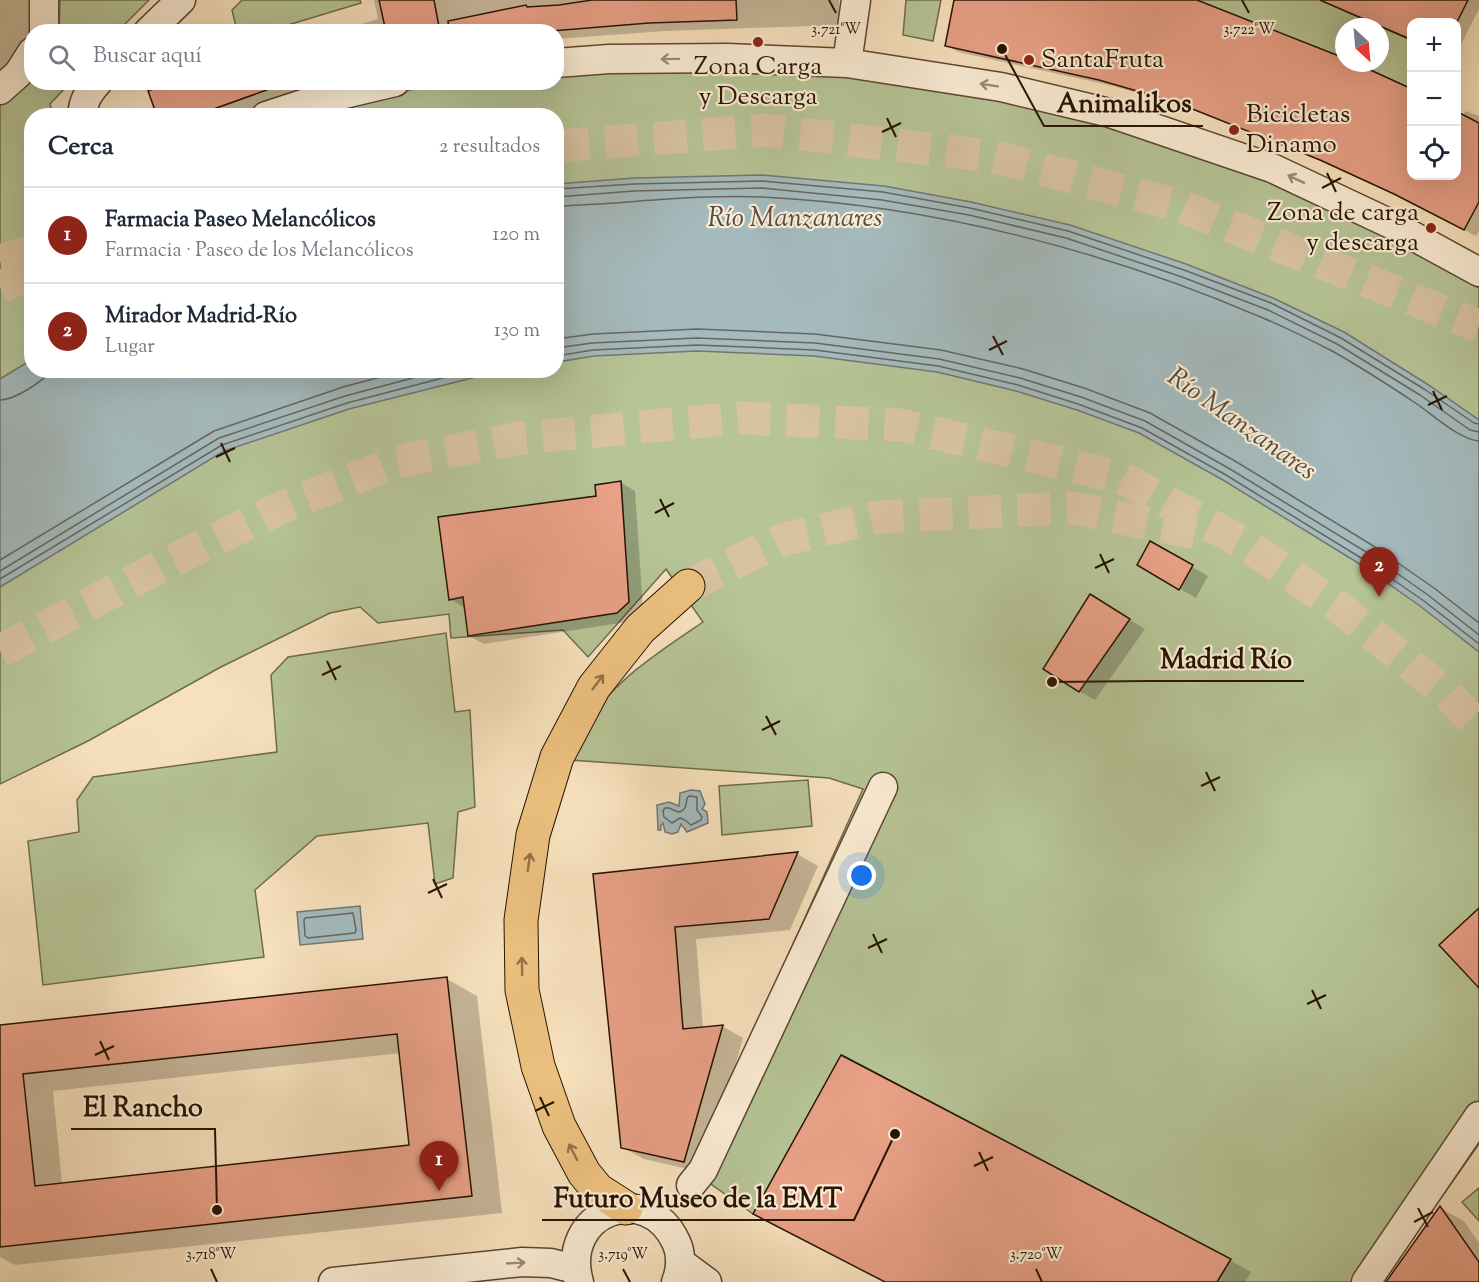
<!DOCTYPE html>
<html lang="es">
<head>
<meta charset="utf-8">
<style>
  :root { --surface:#fff; --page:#f2f2f3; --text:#1f2937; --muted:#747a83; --line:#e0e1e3; --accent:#8f2418 }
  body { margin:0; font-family:"Sorts Mill Goudy",serif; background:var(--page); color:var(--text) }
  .controls { position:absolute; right:18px; top:18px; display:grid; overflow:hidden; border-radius:12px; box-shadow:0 6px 24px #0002 }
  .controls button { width:54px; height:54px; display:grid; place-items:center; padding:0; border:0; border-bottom:2px solid var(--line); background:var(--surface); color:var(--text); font:30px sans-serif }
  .compass { position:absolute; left:1335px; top:18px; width:54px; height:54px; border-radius:50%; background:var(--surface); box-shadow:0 6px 24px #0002; rotate:154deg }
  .you { position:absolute; left:862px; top:876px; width:21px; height:21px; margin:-15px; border:4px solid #fff; border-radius:50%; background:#1a73e8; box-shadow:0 0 0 9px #1a73e833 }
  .badge { display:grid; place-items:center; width:39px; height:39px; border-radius:50%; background:var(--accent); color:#fff; font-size:20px; font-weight:700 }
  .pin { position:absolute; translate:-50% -50px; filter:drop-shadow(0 2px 3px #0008) }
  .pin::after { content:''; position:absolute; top:32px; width:21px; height:18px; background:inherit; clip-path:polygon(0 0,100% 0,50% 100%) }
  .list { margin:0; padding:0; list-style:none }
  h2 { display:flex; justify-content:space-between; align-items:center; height:78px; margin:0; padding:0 24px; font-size:26px }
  h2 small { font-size:20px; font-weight:400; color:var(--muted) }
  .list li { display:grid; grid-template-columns:39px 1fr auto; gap:18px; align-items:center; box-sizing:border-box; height:96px; padding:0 24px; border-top:2px solid var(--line) }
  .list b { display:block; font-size:22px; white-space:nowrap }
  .list p { margin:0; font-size:20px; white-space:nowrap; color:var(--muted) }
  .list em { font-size:20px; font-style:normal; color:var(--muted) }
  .icon { flex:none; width:33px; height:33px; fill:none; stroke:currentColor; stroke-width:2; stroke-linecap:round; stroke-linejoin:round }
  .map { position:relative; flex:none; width:1479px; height:1282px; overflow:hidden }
  .search { position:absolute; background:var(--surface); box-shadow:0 6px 24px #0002; left:24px; top:24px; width:540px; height:66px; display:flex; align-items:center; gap:15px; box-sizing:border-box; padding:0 21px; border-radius:24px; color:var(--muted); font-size:22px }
  .panel { position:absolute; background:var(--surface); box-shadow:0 6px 24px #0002; left:24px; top:108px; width:540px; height:270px; border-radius:24px }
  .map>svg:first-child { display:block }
  .green { fill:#b6c496; stroke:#6e6c4c; stroke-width:1.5 }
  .water { fill:#a4babd; stroke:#727773; stroke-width:1.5 }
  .shadow { fill:#0003; fill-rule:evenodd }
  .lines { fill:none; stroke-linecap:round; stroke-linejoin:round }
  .shore { stroke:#666660; stroke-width:1.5 }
  .building { fill:#e8a086; stroke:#271303; stroke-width:1.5; fill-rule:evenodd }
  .highway-tunnel { stroke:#d8c2a1; stroke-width:33; stroke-dasharray:33 16; stroke-linecap:butt }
  .minor-casing { stroke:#5b4632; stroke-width:31 }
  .highway-casing { stroke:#271303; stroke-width:35 }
  .minor { stroke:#faecd4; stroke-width:28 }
  .highway { stroke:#ecc07e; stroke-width:33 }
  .oneway { stroke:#9b8a76 }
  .oneway2 { stroke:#937247 }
  .ticks { fill:none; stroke:#271303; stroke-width:2 }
  .poi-dot { fill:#8f2418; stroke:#faecd4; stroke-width:2 }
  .labels { text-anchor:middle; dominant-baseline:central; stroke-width:4.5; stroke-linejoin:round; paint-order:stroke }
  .poi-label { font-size:26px; fill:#271303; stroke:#faecd4; text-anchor:start }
  .water-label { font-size:27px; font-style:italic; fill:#534d44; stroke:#faecd4 }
  .ticks-label { font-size:15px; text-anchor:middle; fill:#271303; stroke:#faecd4; stroke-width:4.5; stroke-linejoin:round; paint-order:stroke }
  .leader { fill:none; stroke:#271303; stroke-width:2 }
  .callout-dot { fill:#271303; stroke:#faecd4; stroke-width:2 }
  .callout-label { font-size:27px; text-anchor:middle; font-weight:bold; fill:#271303; stroke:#faecd4; stroke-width:4.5; stroke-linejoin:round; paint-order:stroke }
</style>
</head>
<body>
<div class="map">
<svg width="1479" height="1282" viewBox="0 0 1479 1282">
  <rect width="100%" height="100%" fill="#f7e1bd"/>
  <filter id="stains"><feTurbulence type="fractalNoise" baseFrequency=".00333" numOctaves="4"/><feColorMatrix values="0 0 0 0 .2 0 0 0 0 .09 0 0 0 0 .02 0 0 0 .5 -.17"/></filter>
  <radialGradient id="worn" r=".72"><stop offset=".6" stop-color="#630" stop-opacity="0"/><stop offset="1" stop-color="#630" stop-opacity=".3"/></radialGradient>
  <path class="green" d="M60,0H149L118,31L59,32Z
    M242,0H360L361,3L268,31H237L232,10Z
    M906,0H941L933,41L903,35Z
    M1194,0H1320L1411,40V89L1355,63H1380V27H1344V58Z
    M604,68L787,71L936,85L1119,123L1244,169L1349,217L1479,288V1144L1382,1282H1217L1230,1259L842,1055L753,1214L691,1170L863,789L829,778L570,760C577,746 583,732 591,719C614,680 666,647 703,622L666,569L588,657L563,630L451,638L449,614L378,623L360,607L330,613L219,668L88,741L0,784V99L31,72L32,82L70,83L50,104L53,115L32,116V370H556V116L302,115L436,84L556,82L557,74Z
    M446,633L455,712L470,710L475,807L458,812L453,878L435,884L428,823L317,836L255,890L264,957L43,985L28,841L79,832L77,800L93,777L277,752L271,675L288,657Z
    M808,780L812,826L722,835L719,786Z
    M1479,1188V1221L1462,1202Z"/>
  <path class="water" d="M762,175L884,186L971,202L1070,225L1186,264L1273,298L1344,332L1427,384L1479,420V652L1420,606L1363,566L1223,480L1139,433L1077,410L1016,391L937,372L814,356L697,351L594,356L557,362V184L634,178Z
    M31,360L32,370L500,371L349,409L224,451L0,587V379Z
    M691,790L700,791L705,804L702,809L707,812L708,823L687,832L681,824L678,832L672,834L665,832L663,823L661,825V830H658L657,805L669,802L679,806L680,793Z
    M360,906L363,939L300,945L297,912Z"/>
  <path class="shadow" d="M0,0H45L32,75L0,103Z
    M374,0H839L840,25L665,31L556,39V32H335L378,19Z
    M955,0H1189L1344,60V63H1351L1412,176H1456L1463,115L1466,111L1479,116V231L1476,236L1408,200L1334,166L1188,108L1113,86L958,52L946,45Z
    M1319,0H1479V9L1456,54V22H1412V40Z
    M176,82H332L231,116H159Z
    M620,482L635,491L643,610L633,621L484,644L469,636L465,608L450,599Z
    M1150,543L1208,576L1196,598L1139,565Z
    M1091,596L1145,629L1095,700L1079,691Z
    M797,854L818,866L790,930L696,939L703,1028L722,1026L743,1038L705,1173L644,1159L622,1147L594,876Z
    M447,979L477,996L502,1213L15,1265L0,1257V1027ZM401,1053L410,1147L62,1184L53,1091Z
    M1440,1208L1464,1221L1479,1243V1282H1387Z
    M755,1214L1230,1260L1251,1272L1245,1282H885Z"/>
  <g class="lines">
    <path class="shore" d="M556,189L634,184L762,181L883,192L970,208L1068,231L1184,270L1271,303L1341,338L1424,389L1474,423L1479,424
      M556,197L634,191L761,188L882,200L969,215L1066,238L1182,277L1268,310L1337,344L1420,395L1470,430L1479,432
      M556,206C625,204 693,194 762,197C932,205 1107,251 1263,318C1287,328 1311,340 1334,352C1362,368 1390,386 1417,404C1433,415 1460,440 1479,441
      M556,339L593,334L697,329L815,334L941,350L1023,369L1084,388L1150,413L1235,461L1375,547L1434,588L1479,623
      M556,348L592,343L697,338L815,343L939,359L1020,378L1081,397L1145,421L1230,469L1371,555L1428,595L1479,635
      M556,356L593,350L697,345L815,350L938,366L1018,385L1078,404L1142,428L1226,475L1366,561L1424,601L1479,644
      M0,400C14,400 43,382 51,370
      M0,560L214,431L343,387L407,370
      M0,571L219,438L345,396L443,370
      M0,579L222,445L347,403L473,370
      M689,796L697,797V810L702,817L701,820L691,825L685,820L680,818L672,823L664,817L663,811L665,808H669L678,812C686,811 686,805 687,798Z
      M353,913L356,930L355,933L308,938L305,936L304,920L305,918Z"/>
  </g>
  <path class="building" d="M379,0H434L440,32H386Z
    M592,0H736L737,20L649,23L539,32H449L448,21L526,5L527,7L559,5Z
    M954,0H1197L1344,58V63H1355L1366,68L1412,89V176H1456V111L1479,123V202L1464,230L1394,194L1320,160L1175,102L1099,80L945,46Z
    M1320,0H1468L1457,22H1412V40Z
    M171,82H278V86L194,116H157L148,91Z
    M621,481L629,602L617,613L468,636L463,597L449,600L438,517L596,496L595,485Z
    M1150,541L1193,565L1179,590L1137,565Z
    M1090,594L1130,619L1079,692L1043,669Z
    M798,852L769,919L675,927L683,1029L723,1025L684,1162L621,1148L593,874Z
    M1479,908V988L1439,945Z
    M447,977L472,1196L0,1247V1025ZM397,1034L409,1145L35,1186L23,1074Z
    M841,1055L1231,1259L1217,1282H885L753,1214Z
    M1440,1206L1479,1262V1282H1386Z"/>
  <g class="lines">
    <path class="highway-tunnel" d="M556,146L766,130L992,156L1181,206L1479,326
      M0,261L32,251
      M0,287L32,273
      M688,586L781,540L877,517L1073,508L1210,536
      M0,651L169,562L278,509L395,462L520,438L739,418L901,425L1120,477L1244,543L1344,611L1447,694L1479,727"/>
    <defs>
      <path id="minor" d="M44,0V32
        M148,32L181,0
        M556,63L609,59L727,58L847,63L1001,87L1110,113L1272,168L1393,225L1479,272
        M847,63L856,0
        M0,90L18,74L32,52
        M82,116C83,101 88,93 98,82
        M266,116L306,103L395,82
        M691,1185L703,1170L883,787
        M680,1262L707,1282
        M333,1282L522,1262L551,1263L575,1269
        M579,1282C559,1212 647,1179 676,1242C682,1254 681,1270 676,1282
        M1366,1282L1479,1116"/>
      <path id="highway" d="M626,1208L598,1190L584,1173L559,1126L538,1066L522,990L521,920L533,835L557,757L594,687L640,629L688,586"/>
    </defs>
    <use href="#minor" class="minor-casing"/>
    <use href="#highway" class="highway-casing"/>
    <use href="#minor" class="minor"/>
    <use href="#highway" class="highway"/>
  </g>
  <defs><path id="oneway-shaft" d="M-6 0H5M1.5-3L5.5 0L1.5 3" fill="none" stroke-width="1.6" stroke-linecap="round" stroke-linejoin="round" transform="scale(1.5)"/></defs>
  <g class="oneway">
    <use href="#oneway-shaft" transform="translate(670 59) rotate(179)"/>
    <use href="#oneway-shaft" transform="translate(989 85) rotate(-171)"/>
    <use href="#oneway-shaft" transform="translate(1296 179) rotate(-155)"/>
    <use href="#oneway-shaft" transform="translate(516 1263) rotate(-3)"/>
  </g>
  <g class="oneway2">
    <use href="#oneway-shaft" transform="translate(598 682) rotate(-53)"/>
    <use href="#oneway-shaft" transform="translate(529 862) rotate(-82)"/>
    <use href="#oneway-shaft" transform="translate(522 966) rotate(-91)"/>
    <use href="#oneway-shaft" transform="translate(573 1152) rotate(-117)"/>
  </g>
  <path class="ticks" d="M829,0L836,13M1242,0L1249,13M887,118L896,137M882,132L901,123M1327,173L1336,192M1322,188L1341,178M993,336L1003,355M989,350L1007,341M1433,391L1442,410M1428,405L1447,396M221,443L230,462M216,457L235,448M660,499L669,517M655,513L674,503M1100,554L1109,573M1095,568L1114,559M327,661L336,680M322,675L341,666M766,716L776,735M762,730L780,721M1206,772L1215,791M1201,786L1220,777M433,879L442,898M428,893L447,884M873,934L882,953M868,948L887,939M1312,990L1321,1009M1307,1004L1326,995M100,1041L109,1060M95,1055L114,1046M540,1097L549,1116M535,1111L554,1102M979,1152L988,1171M974,1166L993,1157M1418,1208L1428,1227M1414,1222L1433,1212M211,1269L217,1282M623,1269L630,1282M1036,1269L1042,1282"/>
  <g class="poi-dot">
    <circle cx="758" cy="42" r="6"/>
    <circle cx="1029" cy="60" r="6"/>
    <circle cx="1234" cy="130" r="6"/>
    <circle cx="1431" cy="228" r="6"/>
  </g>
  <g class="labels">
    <g class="poi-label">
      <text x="1041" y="60">SantaFruta</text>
      <text x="758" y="67" text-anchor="middle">Zona Carga<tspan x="758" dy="30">y Descarga</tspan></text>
      <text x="1246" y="115">Bicicletas<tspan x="1246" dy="30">Dinamo</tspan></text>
      <text x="1419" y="213" text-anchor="end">Zona de carga<tspan x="1419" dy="30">y descarga</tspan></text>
    </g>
    <g class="water-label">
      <text x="795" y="219">Río Manzanares</text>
      <text transform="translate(1241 425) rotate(35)">Río Manzanares</text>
    </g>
  </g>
  <g class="ticks-label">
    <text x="836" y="34">3.721°W</text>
    <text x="1249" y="34">3.722°W</text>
    <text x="211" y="1259">3.718°W</text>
    <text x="623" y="1259">3.719°W</text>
    <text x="1036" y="1259">3.720°W</text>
  </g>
  <path class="leader" d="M1002 49L1044 126H1203M1052 682L1148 681H1304M217 1210L215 1129H71M895 1134L854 1220H542"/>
  <g class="callout-dot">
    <circle cx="1002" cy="49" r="6"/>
    <circle cx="1052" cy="682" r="6"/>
    <circle cx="217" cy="1210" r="6"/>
    <circle cx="895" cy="1134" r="6"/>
  </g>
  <g class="callout-label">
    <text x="1124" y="112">Animalikos</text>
    <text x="1226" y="668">Madrid Río</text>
    <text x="143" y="1116">El Rancho</text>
    <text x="698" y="1207">Futuro Museo de la EMT</text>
  </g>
  <rect width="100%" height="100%" filter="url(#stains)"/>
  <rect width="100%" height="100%" fill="url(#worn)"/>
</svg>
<div class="controls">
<button>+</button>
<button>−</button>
<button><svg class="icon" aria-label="locate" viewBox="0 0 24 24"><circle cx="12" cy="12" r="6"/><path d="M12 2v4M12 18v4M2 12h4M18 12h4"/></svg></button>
</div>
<svg class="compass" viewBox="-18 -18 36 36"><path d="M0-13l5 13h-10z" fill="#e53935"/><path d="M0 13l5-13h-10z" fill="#747a83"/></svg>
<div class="you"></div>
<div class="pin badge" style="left:439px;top:1191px">1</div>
<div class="pin badge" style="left:1379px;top:597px">2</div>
<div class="search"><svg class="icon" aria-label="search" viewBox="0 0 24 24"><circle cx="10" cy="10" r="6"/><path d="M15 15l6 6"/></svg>Buscar aquí</div>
<section class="panel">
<h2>Cerca<small>2 resultados</small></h2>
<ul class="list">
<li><span class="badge">1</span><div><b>Farmacia Paseo Melancólicos</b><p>Farmacia · Paseo de los Melancólicos</p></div><em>120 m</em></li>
<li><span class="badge">2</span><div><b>Mirador Madrid-Río</b><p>Lugar</p></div><em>130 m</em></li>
</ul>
</section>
</div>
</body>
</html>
